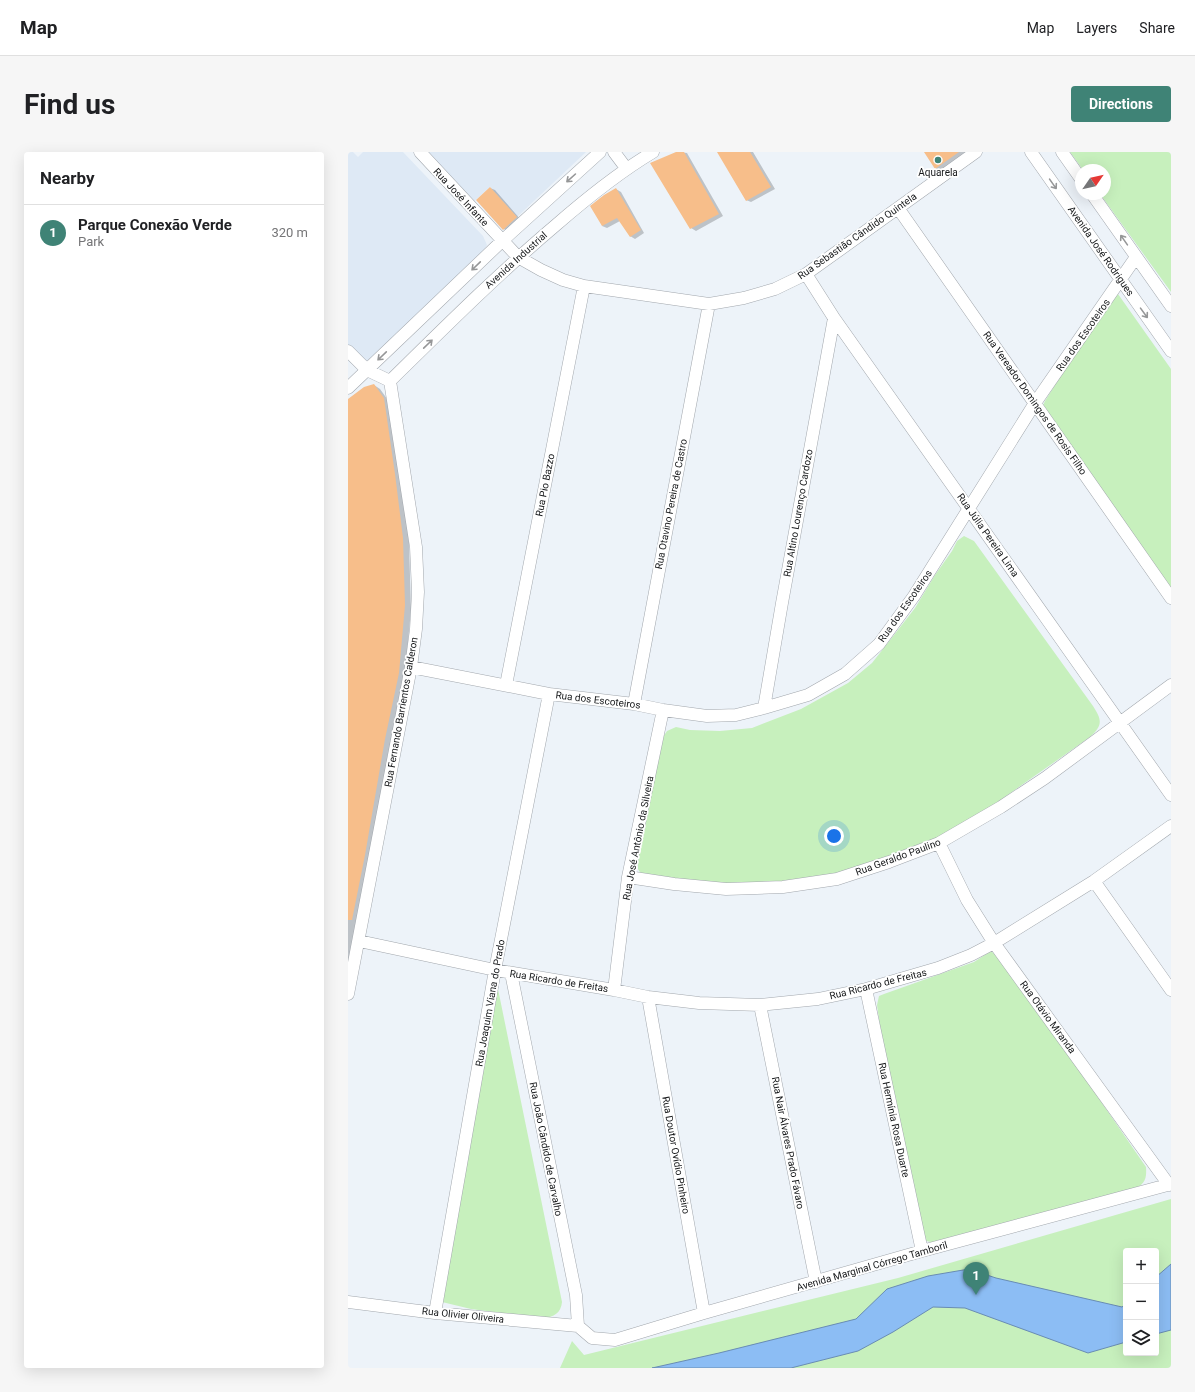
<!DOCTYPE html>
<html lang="en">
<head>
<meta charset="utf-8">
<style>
  :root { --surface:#fff; --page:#f6f6f6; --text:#202124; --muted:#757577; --line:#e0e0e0; --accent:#3f8376 }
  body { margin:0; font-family:Roboto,sans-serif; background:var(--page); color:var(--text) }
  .controls { position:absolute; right:12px; bottom:12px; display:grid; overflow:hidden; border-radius:4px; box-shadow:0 4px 16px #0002 }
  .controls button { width:36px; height:36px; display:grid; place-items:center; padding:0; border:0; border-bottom:1px solid var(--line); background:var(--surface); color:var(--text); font:20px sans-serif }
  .compass { position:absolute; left:727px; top:12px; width:36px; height:36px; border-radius:50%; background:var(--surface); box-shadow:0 4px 16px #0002; rotate:56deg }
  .you { position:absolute; left:486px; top:684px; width:14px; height:14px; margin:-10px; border:3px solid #fff; border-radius:50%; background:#1a73e8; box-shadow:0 0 0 6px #1a73e833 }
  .badge { display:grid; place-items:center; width:26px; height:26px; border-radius:50%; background:var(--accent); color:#fff; font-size:13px; font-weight:700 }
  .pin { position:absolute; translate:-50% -33px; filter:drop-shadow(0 1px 2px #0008) }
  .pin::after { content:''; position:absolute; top:21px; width:14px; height:12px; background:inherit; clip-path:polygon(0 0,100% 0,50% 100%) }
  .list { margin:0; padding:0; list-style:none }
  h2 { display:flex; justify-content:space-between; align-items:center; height:52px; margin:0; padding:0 16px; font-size:17px }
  h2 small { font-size:13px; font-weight:400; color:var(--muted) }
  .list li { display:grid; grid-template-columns:26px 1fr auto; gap:12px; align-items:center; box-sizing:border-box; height:56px; padding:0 16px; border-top:1px solid var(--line) }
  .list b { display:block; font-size:15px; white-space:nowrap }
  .list p { margin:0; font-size:13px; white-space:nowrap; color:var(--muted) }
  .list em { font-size:13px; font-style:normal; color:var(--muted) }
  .icon { flex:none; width:22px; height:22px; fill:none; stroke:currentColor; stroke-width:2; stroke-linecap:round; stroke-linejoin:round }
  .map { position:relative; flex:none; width:823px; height:1216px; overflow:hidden; border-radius:4px }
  header { display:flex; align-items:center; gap:24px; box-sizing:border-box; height:56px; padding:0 20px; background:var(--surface); border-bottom:1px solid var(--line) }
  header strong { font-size:19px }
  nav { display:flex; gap:22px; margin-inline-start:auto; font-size:14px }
  .intro { display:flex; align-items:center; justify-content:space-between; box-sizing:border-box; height:96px; padding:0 24px }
  h1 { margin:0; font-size:28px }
  .button { padding:10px 18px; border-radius:4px; background:var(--accent); color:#fff; font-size:14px; font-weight:700 }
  main { display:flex; gap:24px; padding:0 24px }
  aside { flex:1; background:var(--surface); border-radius:4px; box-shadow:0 4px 16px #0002 }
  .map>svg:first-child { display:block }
  .built { fill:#dee9f5 }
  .green { fill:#c7f0bd; fill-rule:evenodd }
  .water { fill:#8cbdf4; stroke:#698cb3 }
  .shadow { fill:#0003 }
  .building { fill:#f7be8a }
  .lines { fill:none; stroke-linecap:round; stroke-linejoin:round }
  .minor-casing { stroke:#a2a7ad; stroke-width:13 }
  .minor { stroke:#fff; stroke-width:12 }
  .oneway { stroke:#969798 }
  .poi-dot { fill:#3f8376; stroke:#fff; stroke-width:1.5 }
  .labels { text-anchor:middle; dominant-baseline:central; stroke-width:3.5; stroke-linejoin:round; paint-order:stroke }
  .poi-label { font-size:10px; fill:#16181a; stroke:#fff }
  .street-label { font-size:10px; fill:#16181a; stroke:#fff }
</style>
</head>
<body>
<header>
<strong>Map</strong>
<nav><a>Map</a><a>Layers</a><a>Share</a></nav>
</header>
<div class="intro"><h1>Find us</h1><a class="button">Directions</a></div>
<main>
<aside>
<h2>Nearby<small></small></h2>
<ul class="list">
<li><span class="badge">1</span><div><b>Parque Conexão Verde</b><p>Park</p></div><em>320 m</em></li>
</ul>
</aside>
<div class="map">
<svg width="823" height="1216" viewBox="0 0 823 1216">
  <rect width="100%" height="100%" fill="#edf3f9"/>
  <path class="built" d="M0,0H5L10,5L15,0H55L135,84L139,93L135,100L22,208H15L0,193Z
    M76,0H238L169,65L142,35L123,52Z"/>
  <path class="green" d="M722,0H823V140L752,42H757V18H735Z
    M767,140L770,142L823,217V449L692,260L697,249L725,204Z
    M616,384L626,389L745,554C754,568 755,573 742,585L627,666L588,688L488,725L378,736L293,722L290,717V707L313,588L319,579L328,575L342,578L372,579L404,576L453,557L500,531L524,511L539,492L567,456L587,423L604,399L609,389Z
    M643,799L659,813L798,1015C799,1029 796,1032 784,1039L586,1091L575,1088L537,911L529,853L531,844L536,842L626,810Z
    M150,837L214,1150C213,1161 206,1165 195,1166L123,1157L94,1150Z
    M823,1047V1216H212L224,1189L236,1203L550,1126ZM778,1099H808V1201H778Z"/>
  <path class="water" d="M823,1112V1178L808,1182V1125Z
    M621,1117L648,1126L774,1155L778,1152V1190L740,1201L617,1156L585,1155L545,1180L510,1199L443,1216H304L371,1201L508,1167L539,1137L580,1124Z"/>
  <path class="shadow" d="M330,0L339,1L375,64L348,79L343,76Z
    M370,0H405L427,37L403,50L398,48Z
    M578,0H622L593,20L587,16Z
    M142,36L147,38L173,68L160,80L156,77Z
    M268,37L273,40L296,81L287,87L282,84L272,69L259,76L254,74Z
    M26,233L32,237L42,251L61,390L63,457L57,524L0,824V249Z"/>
  <path class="building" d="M328,0H336L371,62L342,77L302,11Z
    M369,0H402L423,35L398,49Z
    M576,0H611L587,17Z
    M142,35L169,65L155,78L128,48Z
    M268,36L293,78L282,85L269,66L254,74L242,54L256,43Z
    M26,232L36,246L47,322L55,386L57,453L51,521L37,587L17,703L4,768H0V247L16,235Z"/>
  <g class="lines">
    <defs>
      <path id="minor" d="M72,0L170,105L193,118L215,128L236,134L361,152L396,146L427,137L458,122L628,0
        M266,0L278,16
        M683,0L823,199
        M714,0L733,27
        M744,42L823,154
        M550,56L823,446
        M458,122L486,166L823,643
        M0,199L19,218L42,229
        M42,229C96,176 150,122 208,73C239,46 270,21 305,0
        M0,236L154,89L252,0
        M63,515L201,542L286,552L315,558L359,564L388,563L416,556L460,543L497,522L531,492L566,444L687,251L788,105
        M158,533L236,134
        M286,552L361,152
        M416,556L434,451L486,166
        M591,691L619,748L646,791L821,1033
        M280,725L326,732L378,737L435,735L489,727L541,710L591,691L653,655L697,626L823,533
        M746,729L823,838
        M11,789L147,818L266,838L300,845L351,851L412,853L470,847L518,837L590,816L623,803L646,791L746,729L823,674
        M163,821L228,1143L230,1174
        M518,837L574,1099
        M266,838L280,725L315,558
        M0,842L63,515L68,477L70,440L68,395L42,229
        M300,845L356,1161
        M412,853L468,1130
        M0,1150L87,1161L230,1174
        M87,1161L147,818L201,542
        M230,1174L244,1186L267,1188L356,1161L574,1099L823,1032"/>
    </defs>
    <use href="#minor" class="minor-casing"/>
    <use href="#minor" class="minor"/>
  </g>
  <defs><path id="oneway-shaft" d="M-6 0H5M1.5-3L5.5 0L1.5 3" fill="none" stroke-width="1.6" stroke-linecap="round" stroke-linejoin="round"/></defs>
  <g class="oneway">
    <use href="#oneway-shaft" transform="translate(223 26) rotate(138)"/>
    <use href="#oneway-shaft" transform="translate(705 32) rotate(55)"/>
    <use href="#oneway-shaft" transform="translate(776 88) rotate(-125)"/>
    <use href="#oneway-shaft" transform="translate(128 114) rotate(136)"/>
    <use href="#oneway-shaft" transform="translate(796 161) rotate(54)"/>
    <use href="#oneway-shaft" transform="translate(80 192) rotate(-44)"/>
    <use href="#oneway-shaft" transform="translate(34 204) rotate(136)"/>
  </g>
  <circle class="poi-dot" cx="590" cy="8" r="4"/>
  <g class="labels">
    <g class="poi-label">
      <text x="590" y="20">Aquarela</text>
    </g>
    <g class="street-label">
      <text transform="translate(113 45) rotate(47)">Rua José Infante</text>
      <text transform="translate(509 84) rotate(-35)">Rua Sebastião Cândido Quintela</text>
      <text transform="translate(753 99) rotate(55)">Avenida José Rodrigues</text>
      <text transform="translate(168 108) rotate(-42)">Avenida Industrial</text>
      <text transform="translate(735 183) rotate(-55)">Rua dos Escoteiros</text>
      <text transform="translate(687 251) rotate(55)">Rua Vereador Domingos de Rosis Filho</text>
      <text transform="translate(197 333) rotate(-79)">Rua Pio Bazzo</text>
      <text transform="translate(323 352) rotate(-79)">Rua Otavino Pereira de Castro</text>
      <text transform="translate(450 361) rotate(-80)">Rua Altino Lourenço Cardozo</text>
      <text transform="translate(640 383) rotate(55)">Rua Júlia Pereira Lima</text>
      <text transform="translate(557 454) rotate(-55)">Rua dos Escoteiros</text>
      <text transform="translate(250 548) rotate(7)">Rua dos Escoteiros</text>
      <text transform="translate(53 560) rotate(-80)">Rua Fernando Barrientos Calderon</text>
      <text transform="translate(290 686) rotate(-79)">Rua José Antônio da Silveira</text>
      <text transform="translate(550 705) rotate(-20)">Rua Geraldo Paulino</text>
      <text transform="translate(211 829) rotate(9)">Rua Ricardo de Freitas</text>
      <text transform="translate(530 832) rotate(-14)">Rua Ricardo de Freitas</text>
      <text transform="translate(142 851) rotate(-80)">Rua Joaquim Viana do Prado</text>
      <text transform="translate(700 865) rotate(54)">Rua Otávio Miranda</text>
      <text transform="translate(546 968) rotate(78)">Rua Hermínia Rosa Duarte</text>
      <text transform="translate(440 991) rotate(79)">Rua Nair Álvares Prado Fávaro</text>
      <text transform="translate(198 997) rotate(79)">Rua João Cândido de Carvalho</text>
      <text transform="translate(328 1003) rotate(80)">Rua Doutor Ovídio Pinheiro</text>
      <text transform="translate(524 1114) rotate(-16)">Avenida Marginal Córrego Tamboril</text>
      <text transform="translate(115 1163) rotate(6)">Rua Olivier Oliveira</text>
    </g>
  </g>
</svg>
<div class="controls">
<button>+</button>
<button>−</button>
<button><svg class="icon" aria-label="layers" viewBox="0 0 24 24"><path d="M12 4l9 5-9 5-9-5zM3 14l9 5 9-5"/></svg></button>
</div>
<svg class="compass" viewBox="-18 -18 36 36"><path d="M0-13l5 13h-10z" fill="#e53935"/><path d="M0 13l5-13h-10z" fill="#757577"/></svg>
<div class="you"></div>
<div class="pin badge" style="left:628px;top:1143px">1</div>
</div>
</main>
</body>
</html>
